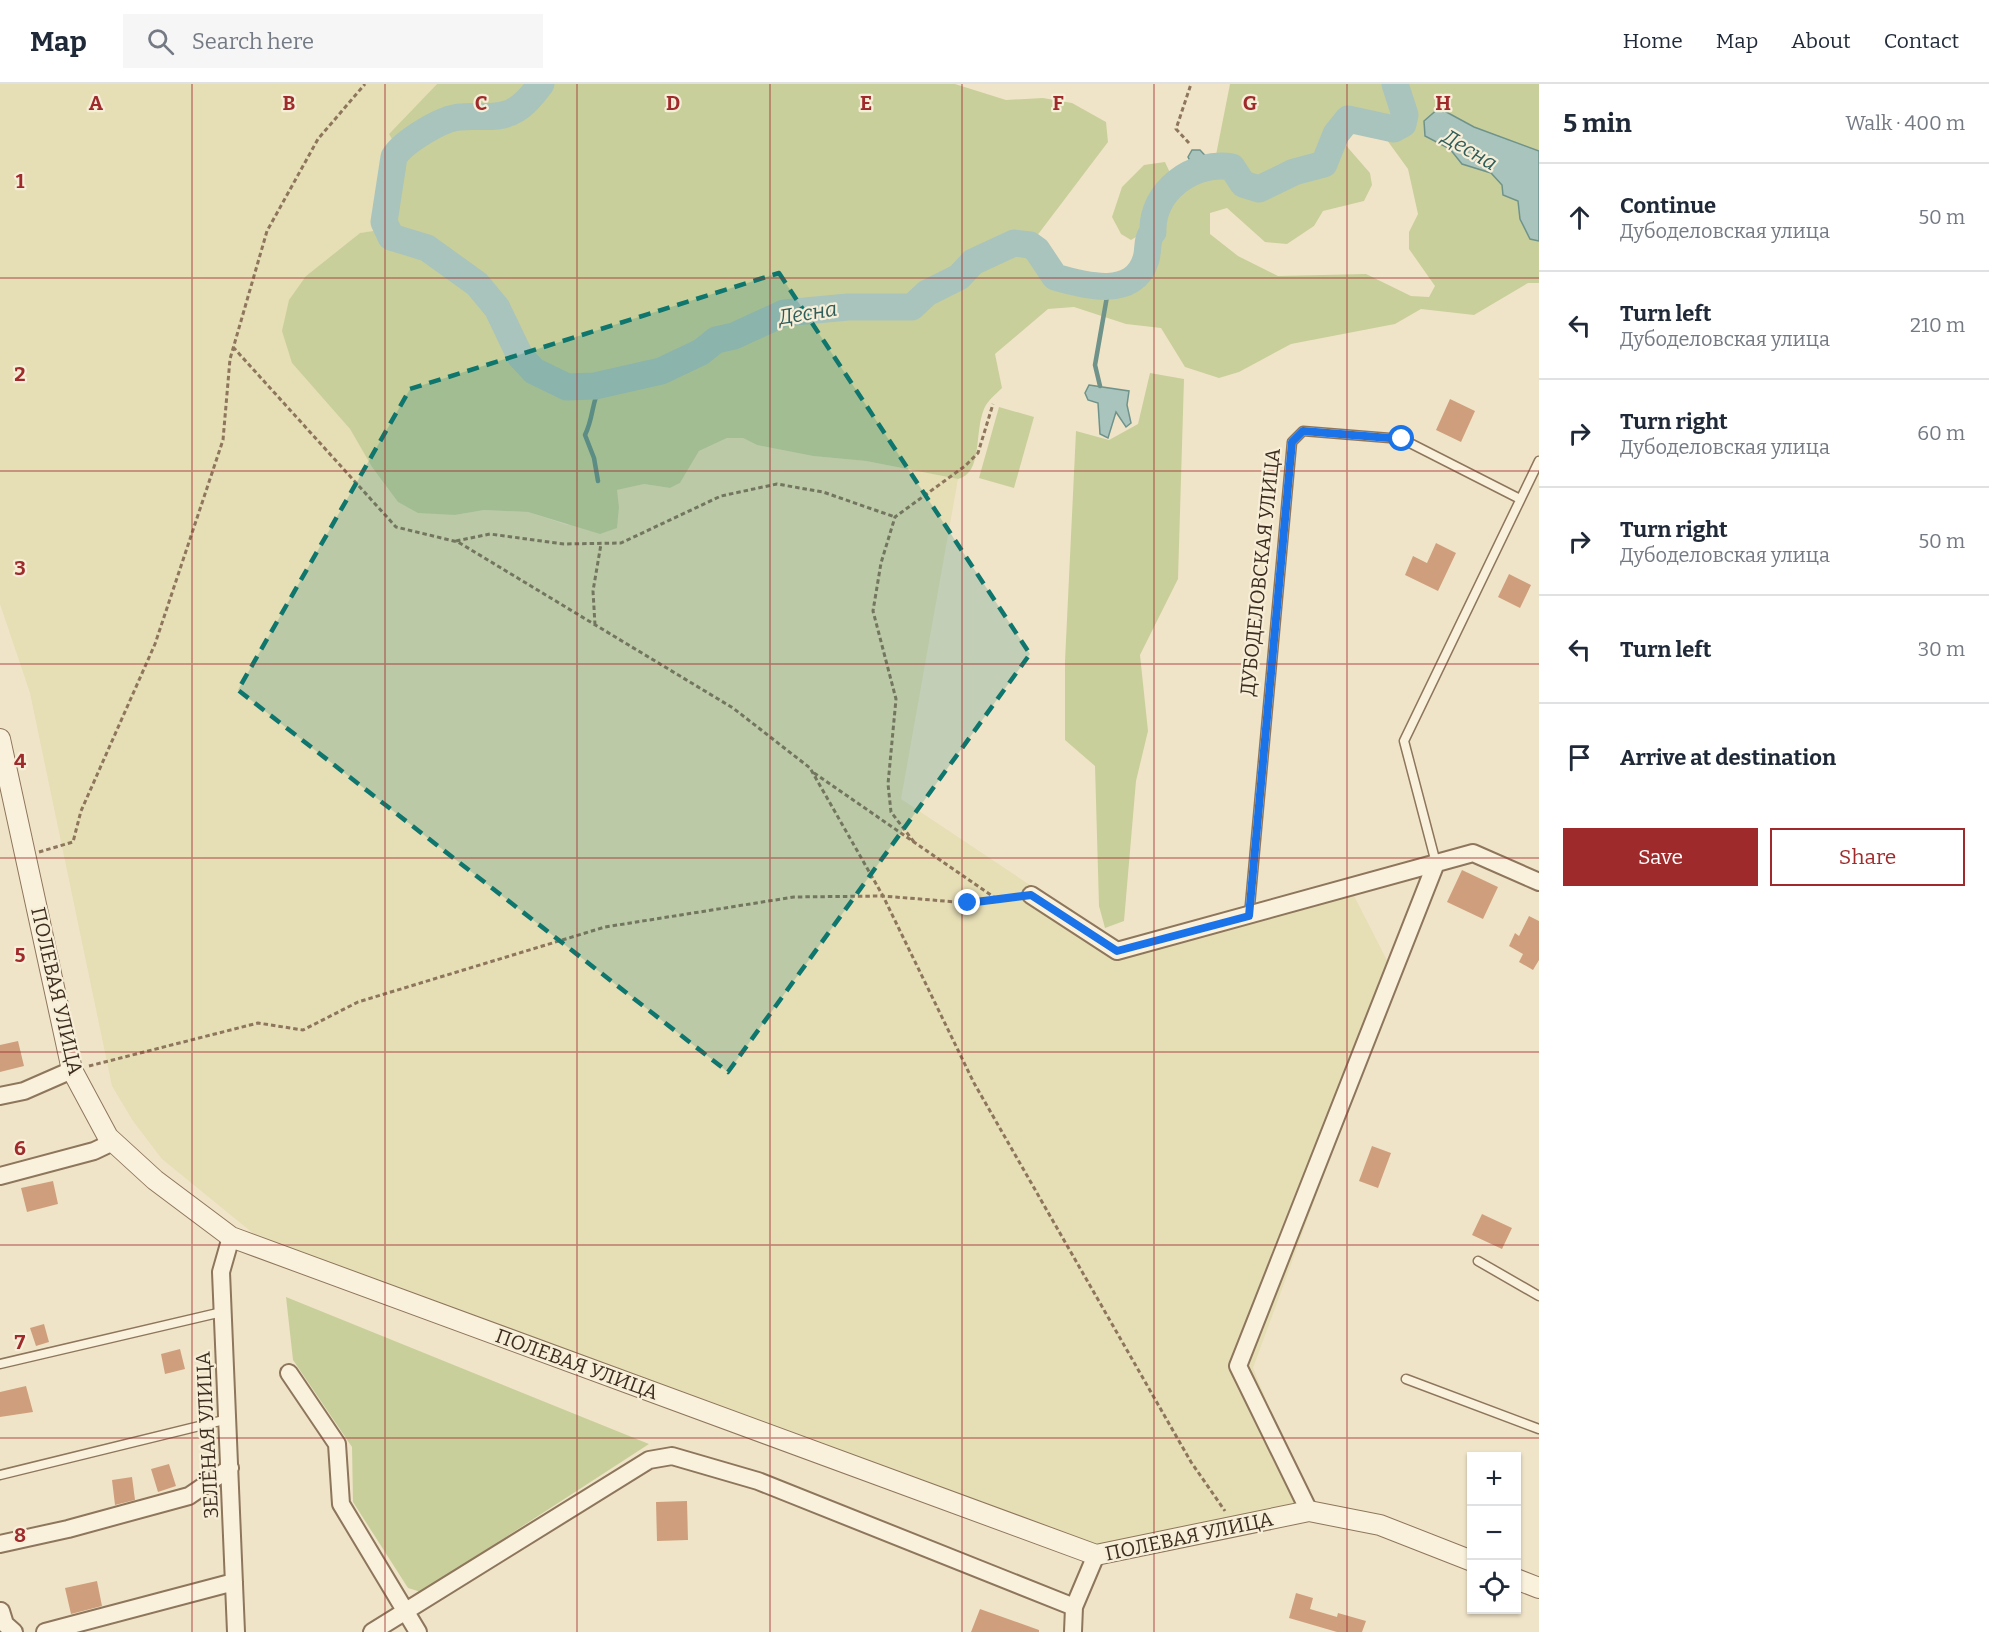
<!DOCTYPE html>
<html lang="en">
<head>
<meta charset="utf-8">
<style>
  :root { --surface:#fff; --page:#f6f6f7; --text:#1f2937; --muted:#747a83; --line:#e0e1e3; --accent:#9e2a2b }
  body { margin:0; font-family:Bitter,serif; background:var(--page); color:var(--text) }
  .controls { position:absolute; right:18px; bottom:18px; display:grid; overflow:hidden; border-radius:0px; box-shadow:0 2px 4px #0004 }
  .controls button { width:54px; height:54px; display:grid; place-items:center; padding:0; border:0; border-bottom:2px solid var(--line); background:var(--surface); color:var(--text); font:30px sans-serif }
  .stop { position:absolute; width:18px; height:18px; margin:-14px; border:4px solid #1a73e8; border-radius:50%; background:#fff }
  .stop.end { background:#1a73e8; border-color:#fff; box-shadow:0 2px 6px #0008 }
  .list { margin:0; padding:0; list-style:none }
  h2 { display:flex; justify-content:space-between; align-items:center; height:78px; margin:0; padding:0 24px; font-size:26px }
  h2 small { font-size:20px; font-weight:400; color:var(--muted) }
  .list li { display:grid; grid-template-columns:39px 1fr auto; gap:18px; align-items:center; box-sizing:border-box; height:108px; padding:0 24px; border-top:2px solid var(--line) }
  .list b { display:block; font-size:22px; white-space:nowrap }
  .list p { margin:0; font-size:20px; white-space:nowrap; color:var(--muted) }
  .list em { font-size:20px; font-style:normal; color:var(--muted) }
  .actions { display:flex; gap:12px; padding:18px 24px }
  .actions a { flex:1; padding:14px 0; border:2px solid var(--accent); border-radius:0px; text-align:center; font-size:21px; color:var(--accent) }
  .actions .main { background:var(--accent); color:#fff }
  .icon { flex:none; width:33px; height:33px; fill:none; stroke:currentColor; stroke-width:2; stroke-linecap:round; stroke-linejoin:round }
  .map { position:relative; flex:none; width:1539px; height:1548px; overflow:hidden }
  header { display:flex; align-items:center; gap:36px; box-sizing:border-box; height:84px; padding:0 30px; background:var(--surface); border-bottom:2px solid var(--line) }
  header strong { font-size:28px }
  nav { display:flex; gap:33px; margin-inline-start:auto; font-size:21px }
  .search { width:420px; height:54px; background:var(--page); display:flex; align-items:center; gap:15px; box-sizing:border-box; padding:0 21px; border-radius:0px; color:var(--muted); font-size:22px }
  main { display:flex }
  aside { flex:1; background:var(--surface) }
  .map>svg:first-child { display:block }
  .farmland { fill:#e6deb5 }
  .green { fill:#c9cf9b; fill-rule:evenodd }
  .water { fill:#a9c4bc; stroke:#6f938a; stroke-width:1.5 }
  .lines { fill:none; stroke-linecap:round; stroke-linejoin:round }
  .stream { stroke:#6f938a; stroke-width:4.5 }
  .river { stroke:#a9c4bc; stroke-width:27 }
  .building { fill:#cf9f7d }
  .service-casing { stroke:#8d765c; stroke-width:11 }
  .minor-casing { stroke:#8d765c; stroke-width:20 }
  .tertiary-casing { stroke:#8d765c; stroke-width:22 }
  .path { stroke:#8d765c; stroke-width:3; stroke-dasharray:4.5 3; stroke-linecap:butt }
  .service { stroke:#faf1dc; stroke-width:8 }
  .minor { stroke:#faf1dc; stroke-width:16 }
  .tertiary { stroke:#faf1dc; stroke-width:20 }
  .route { stroke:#1a73e8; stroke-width:8 }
  .marked { fill:#0f766e; fill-opacity:0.2; stroke:#0f766e; stroke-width:4.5; stroke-dasharray:12 8; stroke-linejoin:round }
  .grid { fill:none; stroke:#9e2a2b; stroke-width:1.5; stroke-opacity:0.55 }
  .labels { text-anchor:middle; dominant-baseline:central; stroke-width:4.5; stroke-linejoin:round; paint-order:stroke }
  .street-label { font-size:20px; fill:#3d2e20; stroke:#f7eed8 }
  .water-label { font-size:21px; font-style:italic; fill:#2f5d5a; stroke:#f7eed8 }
  .grid-label { font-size:20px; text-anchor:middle; font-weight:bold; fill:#9e2a2b; stroke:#f7eed8; stroke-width:4.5; stroke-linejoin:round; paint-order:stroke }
</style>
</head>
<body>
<header>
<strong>Map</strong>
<div class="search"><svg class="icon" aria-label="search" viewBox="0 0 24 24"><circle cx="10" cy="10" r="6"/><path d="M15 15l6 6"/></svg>Search here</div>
<nav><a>Home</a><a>Map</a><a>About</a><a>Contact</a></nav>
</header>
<main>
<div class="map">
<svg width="1539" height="1548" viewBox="0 0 1539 1548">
  <rect width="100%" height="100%" fill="#f0e4c8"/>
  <path class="farmland" d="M0,0H437L389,50L398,66L391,90L385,129L387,145L360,149L306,192L292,279L350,345L372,383L455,431L484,426L528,428L567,441L619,423L616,406L644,400L670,404L680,399L699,367L727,354H743L757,361L813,372L866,377L958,395L901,715L1117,859L1348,800L1396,894L1253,1284L1307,1415L1109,1470L260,1155L162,1075L133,1037L112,1002L30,609L0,520Z"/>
  <path class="green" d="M437,0H955L1006,16L1043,14L1072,19L1106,38L1108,58L1030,161C1042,170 1046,188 1055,193C1069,201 1108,204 1124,201C1132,200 1139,189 1143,182C1149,171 1145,156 1153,148C1151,111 1182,90 1214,81L1230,0H1539V67L1474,43L1440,24L1425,52L1450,65L1462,80L1491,89L1518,117L1520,135L1530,155L1539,157V199H1528L1474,231L1421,225L1395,240L1291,260L1239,288L1219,294L1185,283L1161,244L1126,240L1074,223L1048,225L995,270L1002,304C996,310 987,317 984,325C974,349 983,389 958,395L866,377L813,372L757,361L743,354H727L699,367L680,399L670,404L644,400L617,406L619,423L617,444L600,450L528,428L484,426L455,431L418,429L398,418L372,383L350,345L292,279L282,247L289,216L306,192L360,149L386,145L385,129L394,73L398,66L389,50ZM1349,35L1376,41L1408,85L1418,130L1409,148V165L1435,202L1429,213L1411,212L1366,190L1278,192L1238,172L1210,150V129L1227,124L1265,158L1287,160L1314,142L1323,127L1364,117L1372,101L1370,89L1336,50Z
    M1165,78L1171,91L1149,123L1148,146L1131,156L1121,150L1112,133L1122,103L1144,81Z
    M1150,289L1184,295L1178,495L1140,571L1148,647L1136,697L1124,837L1105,844L1099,822L1095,682L1065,656V577L1076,347L1109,356L1138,340Z
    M999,323L1034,333L1014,404L979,394Z
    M286,1213L649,1360L421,1508L408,1504L353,1418L352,1363L293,1276Z"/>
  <path class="water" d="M1439,24L1474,43L1539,67V157L1530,155L1520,135L1518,117L1503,111L1502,101L1491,89L1462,80L1450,65L1425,52L1424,37Z
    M1192,66H1200L1214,81L1195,86L1188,73Z
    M1089,301L1129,307L1127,321L1131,339L1126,343L1116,328L1108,354L1100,350L1098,319L1088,316L1085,309Z"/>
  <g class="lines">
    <path class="stream" d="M1100,302L1095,281L1109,201
      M598,397L594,374L585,351C594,332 591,320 601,300"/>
    <path class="river" d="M541,0C532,12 521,26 506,30C492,35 475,31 460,33C442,34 403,58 394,73L384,138L391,153L427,164L477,200L497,224L520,272L534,287L567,303L595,302L661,287L701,268L716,256L734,252L784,229L848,223H912L927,209L959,193L973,178L1014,159L1030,161L1037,166L1055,193C1086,202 1134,215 1146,175C1149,165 1146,155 1153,148C1151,107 1194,76 1232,83L1243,100L1259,105L1294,88L1324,80L1336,50L1348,35L1394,45L1403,40L1405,31L1395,0"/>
  </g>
  <path class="building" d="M1450,315L1475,327L1461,358L1436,346Z
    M1436,459L1456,469L1438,507L1405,491L1413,472L1427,479Z
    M1509,490L1531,501L1520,524L1498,513Z
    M1462,786L1498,803L1483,835L1447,818Z
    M1529,832L1539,837V876L1533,886L1519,878L1523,870L1509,862L1515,849L1519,852Z
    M18,957L24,982L0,988V961Z
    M1372,1062L1391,1069L1378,1104L1359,1097Z
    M53,1097L58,1120L27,1128L21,1104Z
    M1482,1130L1512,1144L1502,1165L1472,1151Z
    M44,1240L49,1258L36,1262L30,1244Z
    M180,1265L185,1285L165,1290L161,1270Z
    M26,1302L33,1328L0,1333V1308Z
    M169,1380L176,1402L158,1408L151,1385Z
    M132,1393L135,1416L115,1421L112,1396Z
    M687,1417L688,1456L657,1457L656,1418Z
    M97,1497L102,1522L71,1530L65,1504Z
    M1296,1509L1313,1514L1310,1525L1337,1533L1338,1529L1366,1537L1362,1548H1337L1289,1534Z
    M980,1525L1039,1546V1548H971Z"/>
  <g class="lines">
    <defs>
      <path id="service" d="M1436,779L1404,657L1539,377
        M1249,832L1292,358L1303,347L1402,355L1520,415
        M1478,1177L1539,1212
        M0,1280L222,1228
        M1406,1295L1539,1345
        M0,1391L228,1335"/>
      <path id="minor" d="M1031,811L1117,867L1473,769L1539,798
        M0,1012L24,1007L72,986
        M0,1092L94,1067L113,1058
        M231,1153L221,1188L236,1548
        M289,1289L337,1360L341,1420L418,1548
        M1309,1427L1238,1282L1436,779
        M0,1460L68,1445L189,1412L230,1384
        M1,1527L5,1540L14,1548
        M45,1548L234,1498
        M372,1548L649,1376L672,1372L758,1397L1074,1523
        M1073,1548L1074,1523L1096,1471"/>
      <path id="tertiary" d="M0,655L72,986L108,1053L155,1096L231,1153L1096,1471L1309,1427L1380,1441L1472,1477
        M1516,1495L1539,1504"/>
    </defs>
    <use href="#service" class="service-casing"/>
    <use href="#minor" class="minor-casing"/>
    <use href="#tertiary" class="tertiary-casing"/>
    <path class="path" d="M1189,59L1176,45L1191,0
      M233,263L396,443L458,458L733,624L810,684L883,812L974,999L1191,1378L1225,1427
      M456,457L490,450L564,460L621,459L721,412L777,400L823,408L895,433
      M595,541L593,507L601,460
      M814,689L998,816
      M914,758L891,728L888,700L896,615L873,527L881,479L895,433L965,382L978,369L993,320
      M39,768L73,758L81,727L155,560L223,356L230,275L267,147L318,55L365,0
      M89,982L258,939L303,946L358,918L605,843L794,813L883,812L968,819L1016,813"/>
    <use href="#service" class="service"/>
    <use href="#minor" class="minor"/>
    <use href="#tertiary" class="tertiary"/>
  </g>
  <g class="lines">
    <path class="route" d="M968,819L1031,811L1117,867L1249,832L1292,358L1303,347L1402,355"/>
  </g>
  <path class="marked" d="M779,189L1030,570L728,988L238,606L410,305Z"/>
  <path class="grid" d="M192,0V1548M385,0V1548M577,0V1548M770,0V1548M962,0V1548M1154,0V1548M1347,0V1548M0,194H1539M0,387H1539M0,580H1539M0,774H1539M0,968H1539M0,1161H1539M0,1354H1539"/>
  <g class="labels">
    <g class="street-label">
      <text transform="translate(1260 488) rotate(-84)">ДУБОДЕЛОВСКАЯ УЛИЦА</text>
      <text transform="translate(57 907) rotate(77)">ПОЛЕВАЯ УЛИЦА</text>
      <text transform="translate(577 1280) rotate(20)">ПОЛЕВАЯ УЛИЦА</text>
      <text transform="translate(207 1351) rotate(-93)">ЗЕЛЁНАЯ УЛИЦА</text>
      <text transform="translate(1189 1452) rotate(-12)">ПОЛЕВАЯ УЛИЦА</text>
    </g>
    <g class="water-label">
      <text transform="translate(1470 66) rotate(31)">Десна</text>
      <text transform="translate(808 229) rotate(-9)">Десна</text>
    </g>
  </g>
  <g class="grid-label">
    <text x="96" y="26">A</text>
    <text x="289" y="26">B</text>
    <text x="481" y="26">C</text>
    <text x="673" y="26">D</text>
    <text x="866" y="26">E</text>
    <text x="1058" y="26">F</text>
    <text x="1250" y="26">G</text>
    <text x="1443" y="26">H</text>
    <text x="20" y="104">1</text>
    <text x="20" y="297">2</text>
    <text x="20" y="491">3</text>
    <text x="20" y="684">4</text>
    <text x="20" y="878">5</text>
    <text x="20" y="1071">6</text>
    <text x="20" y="1265">7</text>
    <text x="20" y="1458">8</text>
  </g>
</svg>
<div class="controls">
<button>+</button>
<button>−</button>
<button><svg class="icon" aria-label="locate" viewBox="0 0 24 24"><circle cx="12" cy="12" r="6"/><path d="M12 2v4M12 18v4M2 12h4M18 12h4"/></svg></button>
</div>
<div class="stop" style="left:1402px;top:355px"></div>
<div class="stop end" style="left:968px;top:819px"></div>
</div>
<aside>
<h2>5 min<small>Walk · 400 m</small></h2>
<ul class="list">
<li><svg class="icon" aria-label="ahead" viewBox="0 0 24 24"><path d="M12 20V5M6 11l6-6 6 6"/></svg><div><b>Continue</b><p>Дубоделовская улица</p></div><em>50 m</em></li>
<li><svg class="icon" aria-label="left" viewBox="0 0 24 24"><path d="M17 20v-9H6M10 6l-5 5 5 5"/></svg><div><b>Turn left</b><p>Дубоделовская улица</p></div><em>210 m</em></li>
<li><svg class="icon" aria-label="right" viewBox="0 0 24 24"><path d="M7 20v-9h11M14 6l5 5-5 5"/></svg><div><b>Turn right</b><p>Дубоделовская улица</p></div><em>60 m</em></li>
<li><svg class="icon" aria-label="right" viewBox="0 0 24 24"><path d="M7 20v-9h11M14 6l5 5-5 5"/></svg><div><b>Turn right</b><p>Дубоделовская улица</p></div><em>50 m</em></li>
<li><svg class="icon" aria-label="left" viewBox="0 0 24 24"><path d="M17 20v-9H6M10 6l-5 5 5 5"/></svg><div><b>Turn left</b></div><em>30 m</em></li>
<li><svg class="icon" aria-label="arrive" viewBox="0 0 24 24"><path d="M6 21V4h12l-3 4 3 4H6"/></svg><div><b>Arrive at destination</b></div></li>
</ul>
<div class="actions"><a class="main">Save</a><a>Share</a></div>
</aside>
</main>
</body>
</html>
